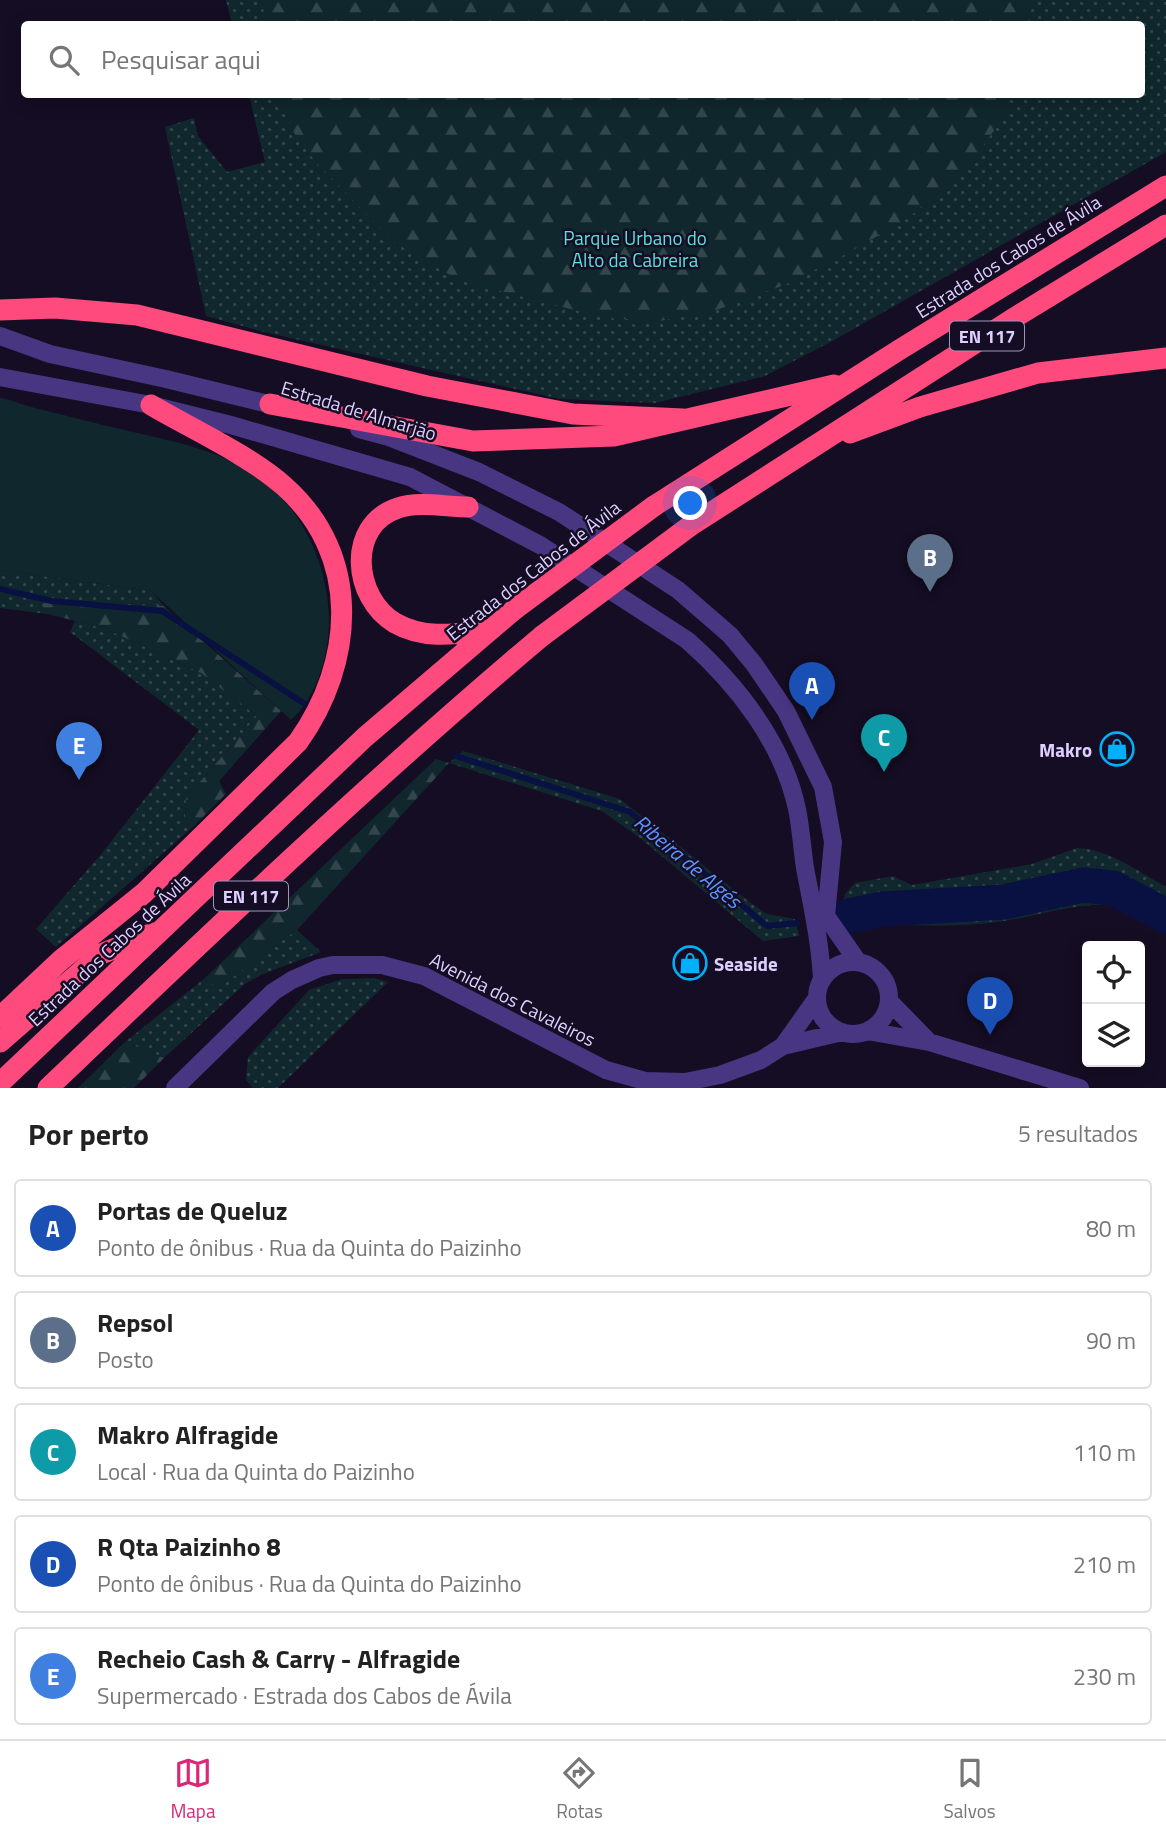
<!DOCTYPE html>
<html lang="pt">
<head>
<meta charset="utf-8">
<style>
  :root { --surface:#fff; --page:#f2f2f2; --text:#222; --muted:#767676; --line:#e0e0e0; --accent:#db2777 }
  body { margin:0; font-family:"Titillium Web",sans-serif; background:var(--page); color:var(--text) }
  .controls { position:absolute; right:21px; bottom:21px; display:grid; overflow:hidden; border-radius:7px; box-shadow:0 4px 18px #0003 }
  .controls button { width:63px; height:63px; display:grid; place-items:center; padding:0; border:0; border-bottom:2px solid var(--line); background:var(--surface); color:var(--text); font:35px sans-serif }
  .you { position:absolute; left:691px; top:504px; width:24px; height:24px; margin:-18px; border:5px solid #fff; border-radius:50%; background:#1a73e8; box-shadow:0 0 0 10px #1a73e833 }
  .badge { display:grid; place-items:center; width:46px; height:46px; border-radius:50%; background:var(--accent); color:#fff; font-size:23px; font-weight:700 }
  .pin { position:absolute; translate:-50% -58px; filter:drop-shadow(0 2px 4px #0008) }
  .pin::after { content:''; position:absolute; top:37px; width:24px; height:21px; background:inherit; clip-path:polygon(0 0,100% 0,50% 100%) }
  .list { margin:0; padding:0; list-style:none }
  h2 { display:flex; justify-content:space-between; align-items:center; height:91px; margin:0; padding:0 28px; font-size:30px }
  h2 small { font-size:23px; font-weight:400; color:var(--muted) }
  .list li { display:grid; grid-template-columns:46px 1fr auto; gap:21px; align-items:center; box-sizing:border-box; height:98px; margin:0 14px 14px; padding:0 14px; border:2px solid var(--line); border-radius:7px }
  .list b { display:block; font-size:26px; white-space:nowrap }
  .list p { margin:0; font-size:23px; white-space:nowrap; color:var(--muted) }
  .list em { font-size:23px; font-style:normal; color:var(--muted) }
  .icon { flex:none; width:38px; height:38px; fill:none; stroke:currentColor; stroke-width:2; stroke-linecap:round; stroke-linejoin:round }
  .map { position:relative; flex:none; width:1166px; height:1088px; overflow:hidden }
  .search { position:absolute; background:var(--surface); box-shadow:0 4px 18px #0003; left:21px; right:21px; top:21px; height:77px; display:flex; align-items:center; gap:18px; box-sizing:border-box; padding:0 24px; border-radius:7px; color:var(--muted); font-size:26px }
  .sheet { height:651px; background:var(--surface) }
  nav { display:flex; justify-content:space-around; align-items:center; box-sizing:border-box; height:98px; border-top:2px solid var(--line); background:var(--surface); font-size:19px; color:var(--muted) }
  nav a { display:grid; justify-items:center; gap:4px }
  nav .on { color:var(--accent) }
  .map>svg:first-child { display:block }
  .grass { fill:url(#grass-dots) }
  .forest { fill:url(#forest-firs) }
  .garden { fill:#10282d }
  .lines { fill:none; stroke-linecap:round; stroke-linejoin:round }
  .stream { stroke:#081141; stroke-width:6 }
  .river { stroke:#081141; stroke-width:35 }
  .minor { stroke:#483683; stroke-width:18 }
  .highway { stroke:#ff4a7d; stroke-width:21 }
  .highway-bridge { stroke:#ff4a7d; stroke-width:21 }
  .labels { text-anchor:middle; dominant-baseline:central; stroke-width:5; stroke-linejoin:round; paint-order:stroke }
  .shield { fill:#150d23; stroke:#a295bd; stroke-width:2 }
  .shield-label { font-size:18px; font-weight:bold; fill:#decfff }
  .park-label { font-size:19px; fill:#57e3db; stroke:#150d23 }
  .street-label { font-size:19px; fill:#decfff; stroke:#150d23 }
  .poi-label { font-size:19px; font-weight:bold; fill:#decfff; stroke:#150d23; text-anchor:end }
  .water-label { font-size:21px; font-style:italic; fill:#5d94ff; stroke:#150d23 }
</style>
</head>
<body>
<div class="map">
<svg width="1166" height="1088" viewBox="0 0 1166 1088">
  <defs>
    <pattern id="grass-dots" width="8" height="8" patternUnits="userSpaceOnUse" patternTransform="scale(1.75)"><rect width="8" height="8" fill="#10282d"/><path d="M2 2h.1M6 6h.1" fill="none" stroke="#32464c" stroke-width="1.8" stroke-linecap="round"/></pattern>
    <pattern id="forest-firs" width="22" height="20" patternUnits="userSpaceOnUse" patternTransform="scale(1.75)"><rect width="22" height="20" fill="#10282d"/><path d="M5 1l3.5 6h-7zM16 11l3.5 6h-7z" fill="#32464c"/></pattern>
  </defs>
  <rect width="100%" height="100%" fill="#150d23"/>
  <path class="grass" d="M226,0H1166V152L836,339L765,376L655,403L560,399L264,332L206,316L165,127L194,118L198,136L227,172L265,162L249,95L1142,94V24H232Z
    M0,570L151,591L164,606L41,603L48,614L0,608Z
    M75,621L106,629L201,673L257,716L186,798L185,821L193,827L56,947L36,929L102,853L199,730L70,632Z
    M463,751L620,799L752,904L767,914L795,919L799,936L763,941L640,838L602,811L449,763Z
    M1077,848C1109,849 1139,872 1166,887V933C1150,923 1133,910 1114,906C1085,900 1034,917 1004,921C953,929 900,924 849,924L843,905L845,894L855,883L893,876L912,885L1032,864Z
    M297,930L321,952L263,974L246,983L164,1058L125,1042L205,978L218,988Z
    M374,978L388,982L278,1088H253L246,1080L248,1057L309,990L343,979Z"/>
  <path class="forest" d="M264,0H1032L1030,24H263Z
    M279,95H1011L1003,118L966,170L907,219L848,253L787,284L711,312L660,321L606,318L485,287L452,276L435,267L394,242L317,164L292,130Z
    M40,603L164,606L281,711L219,781L226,794L193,827L185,821L186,798L257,716L201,673L106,629L48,614Z
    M436,759L449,763L297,930L218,988L205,978Z
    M125,1042L164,1058L134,1088H78Z"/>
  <path class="garden" d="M0,398C11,399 20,404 31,407C55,413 79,419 103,425C148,436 198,444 240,465C295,493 328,559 329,619C329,654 318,696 291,720L151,591L0,570Z"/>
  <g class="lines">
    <path class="stream" d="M0,589L52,601L162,611L305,704
      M456,756L630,812L767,926L797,923"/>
    <path class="river" d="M849,916L883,909L1004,902L1083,885L1113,888L1166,916"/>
    <path class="minor" d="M0,336L50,354L166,379L281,407
      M0,377L151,405L231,425L410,477L540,545L687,640C737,684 783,743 797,809C801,828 802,848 805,868C812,905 820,941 822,979
      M359,429L389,437L479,472L559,512L678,590L730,635L754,664L786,711L823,787L833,842L826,916L858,962
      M817 998a36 36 0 1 1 72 0a36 36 0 1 1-72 0Z
      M889,1001L929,1042
      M867,1031L929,1042L1080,1088
      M783,1046L817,998
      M175,1088L273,992L292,980L319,968L333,965H382L424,976L606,1070L645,1081L685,1082L720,1075L761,1060L783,1046L842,1032"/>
    <path class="highway" d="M0,310L55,308L137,315L427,386L573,414L683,419
      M270,404L473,441L614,436L834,385
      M850,433L920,407L1038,373L1166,358
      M654,506L899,350L1166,186
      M468,507C447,507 419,501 398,508C346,525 353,598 395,623C425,640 456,634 489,630
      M690,526L1014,318L1166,225
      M0,1017L61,960L144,893L298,742C355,662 362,555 284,486C249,455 192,429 151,405
      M0,1042L101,954L153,933
      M0,1083L365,737L515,609
      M48,1088C210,934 371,780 542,636"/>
    <path class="highway-bridge" d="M515,609L654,506
      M542,636L690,526"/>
  </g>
  <defs>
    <symbol id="shop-ring" viewBox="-11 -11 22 22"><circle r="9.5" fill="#150d23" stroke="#00b0fa" stroke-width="1.5"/><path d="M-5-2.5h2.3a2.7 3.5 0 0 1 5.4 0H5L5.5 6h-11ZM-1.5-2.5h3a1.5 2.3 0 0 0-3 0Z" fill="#00b0fa"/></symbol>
  </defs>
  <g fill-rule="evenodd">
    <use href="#shop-ring" x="1098" y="730" width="38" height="38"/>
    <use href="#shop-ring" x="671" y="944" width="38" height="38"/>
  </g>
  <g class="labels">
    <g class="shield">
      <rect x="950" y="321.5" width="74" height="29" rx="5"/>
      <rect x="214" y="881.5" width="74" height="29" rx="5"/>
    </g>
    <g class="shield-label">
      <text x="987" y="336">EN 117</text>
      <text x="251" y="896">EN 117</text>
    </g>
    <g class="park-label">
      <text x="635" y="237">Parque Urbano do<tspan x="635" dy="22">Alto da Cabreira</tspan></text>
    </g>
    <g class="street-label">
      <text transform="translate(1008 256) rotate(-32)">Estrada dos Cabos de Ávila</text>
      <text transform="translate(359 410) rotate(17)">Estrada de Almarjão</text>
      <text transform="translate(533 570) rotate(-38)">Estrada dos Cabos de Ávila</text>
      <text transform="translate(109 949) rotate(-43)">Estrada dos Cabos de Ávila</text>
      <text transform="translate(513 999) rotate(27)">Avenida dos Cavaleiros</text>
    </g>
    <g class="poi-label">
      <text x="1092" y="749">Makro</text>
      <text x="714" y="963" text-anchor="start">Seaside</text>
    </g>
    <g class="water-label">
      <text transform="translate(688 861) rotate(40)">Ribeira de Algés</text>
    </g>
  </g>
</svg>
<div class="controls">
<button><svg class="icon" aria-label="locate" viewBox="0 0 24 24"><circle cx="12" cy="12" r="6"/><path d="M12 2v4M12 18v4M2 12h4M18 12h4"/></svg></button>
<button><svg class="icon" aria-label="layers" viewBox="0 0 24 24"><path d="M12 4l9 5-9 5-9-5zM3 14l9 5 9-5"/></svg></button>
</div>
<div class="you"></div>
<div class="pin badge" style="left:812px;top:720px;background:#1a4fb4">A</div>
<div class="pin badge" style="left:930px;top:592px;background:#5c6f8a">B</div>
<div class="pin badge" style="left:884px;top:772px;background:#0f9aa8">C</div>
<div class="pin badge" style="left:990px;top:1035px;background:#1a4fb4">D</div>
<div class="pin badge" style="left:79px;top:780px;background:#3f7fe0">E</div>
<div class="search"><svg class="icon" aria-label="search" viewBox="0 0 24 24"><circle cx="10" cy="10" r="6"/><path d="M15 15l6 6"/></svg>Pesquisar aqui</div>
</div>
<section class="sheet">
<h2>Por perto<small>5 resultados</small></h2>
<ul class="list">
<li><span class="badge" style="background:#1a4fb4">A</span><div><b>Portas de Queluz</b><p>Ponto de ônibus · Rua da Quinta do Paizinho</p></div><em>80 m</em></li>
<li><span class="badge" style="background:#5c6f8a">B</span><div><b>Repsol</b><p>Posto</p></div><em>90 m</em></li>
<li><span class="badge" style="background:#0f9aa8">C</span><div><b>Makro Alfragide</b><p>Local · Rua da Quinta do Paizinho</p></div><em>110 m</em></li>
<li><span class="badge" style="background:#1a4fb4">D</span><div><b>R Qta Paizinho 8</b><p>Ponto de ônibus · Rua da Quinta do Paizinho</p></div><em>210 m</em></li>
<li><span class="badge" style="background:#3f7fe0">E</span><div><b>Recheio Cash &amp; Carry - Alfragide</b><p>Supermercado · Estrada dos Cabos de Ávila</p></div><em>230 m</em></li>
</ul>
</section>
<nav>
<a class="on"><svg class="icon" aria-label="map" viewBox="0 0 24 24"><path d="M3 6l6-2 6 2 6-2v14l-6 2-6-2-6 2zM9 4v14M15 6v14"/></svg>Mapa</a>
<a><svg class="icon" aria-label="directions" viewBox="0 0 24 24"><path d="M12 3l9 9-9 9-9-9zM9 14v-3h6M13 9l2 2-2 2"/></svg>Rotas</a>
<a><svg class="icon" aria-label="saved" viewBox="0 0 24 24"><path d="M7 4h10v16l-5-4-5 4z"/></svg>Salvos</a>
</nav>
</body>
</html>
